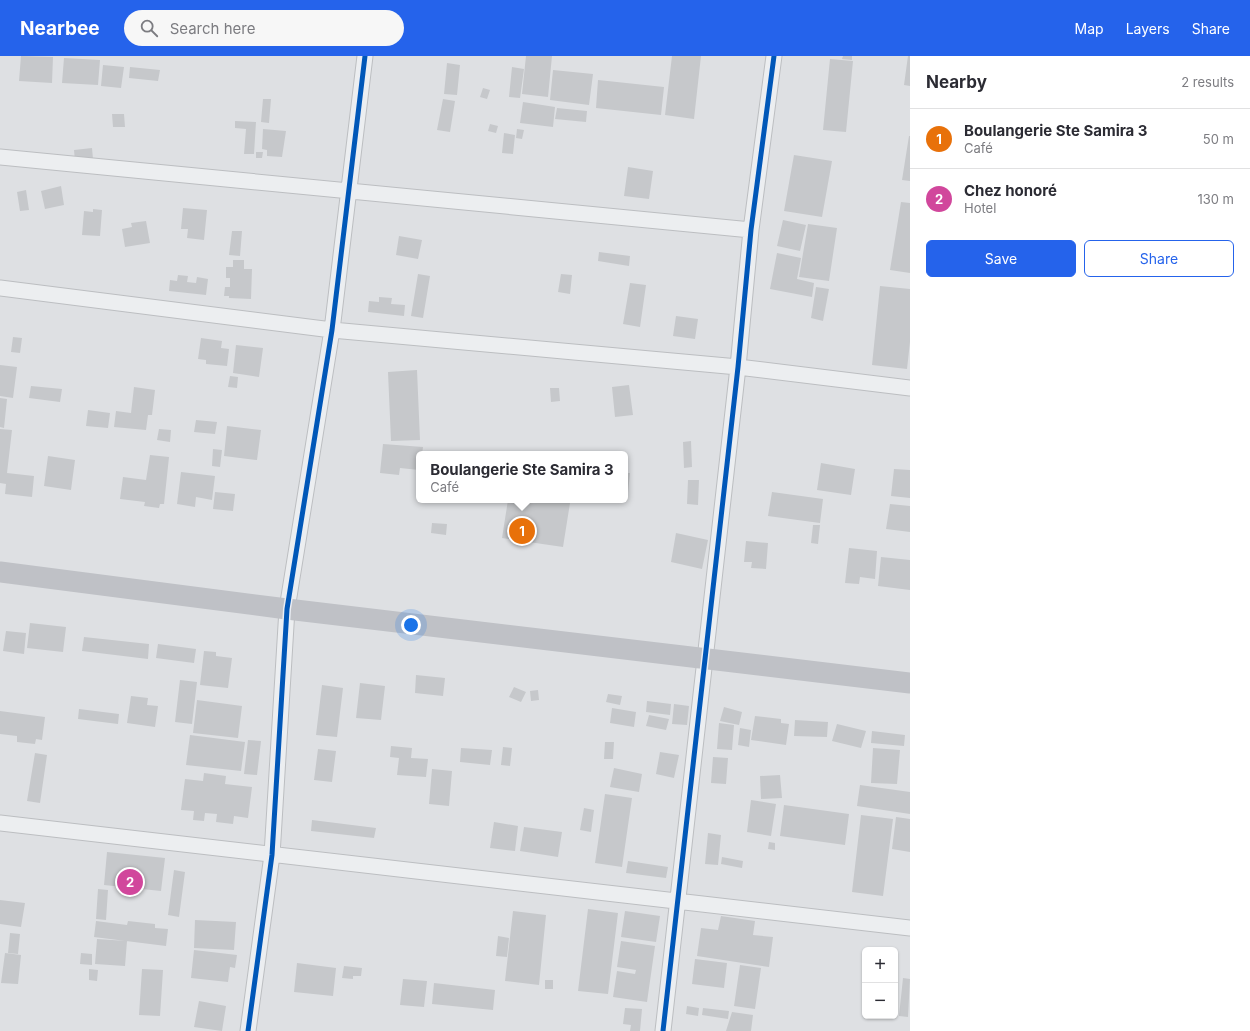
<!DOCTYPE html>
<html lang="en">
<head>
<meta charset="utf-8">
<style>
  :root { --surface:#fff; --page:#f7f7f7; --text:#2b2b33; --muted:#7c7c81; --line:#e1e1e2; --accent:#2563eb }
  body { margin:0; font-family:Inter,sans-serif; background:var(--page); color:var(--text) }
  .controls { position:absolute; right:12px; bottom:12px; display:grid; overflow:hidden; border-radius:6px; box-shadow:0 1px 3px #0004 }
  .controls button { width:36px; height:36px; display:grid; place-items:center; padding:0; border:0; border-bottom:1px solid var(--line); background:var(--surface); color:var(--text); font:20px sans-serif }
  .you { position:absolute; left:411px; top:569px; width:14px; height:14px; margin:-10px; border:3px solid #fff; border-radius:50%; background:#1a73e8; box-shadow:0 0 0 6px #1a73e833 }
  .badge { display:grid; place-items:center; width:26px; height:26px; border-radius:50%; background:var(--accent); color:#fff; font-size:13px; font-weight:700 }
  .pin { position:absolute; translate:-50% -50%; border:2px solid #fff; box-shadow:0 1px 4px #0006 }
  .popup { position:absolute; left:416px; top:395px; width:212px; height:52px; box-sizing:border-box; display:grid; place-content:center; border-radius:6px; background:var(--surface); filter:drop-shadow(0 1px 3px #0005); font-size:13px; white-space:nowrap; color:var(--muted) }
  .popup b { font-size:15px; color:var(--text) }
  .popup::after { content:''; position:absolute; left:50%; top:100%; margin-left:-8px; border:8px solid transparent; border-top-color:var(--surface) }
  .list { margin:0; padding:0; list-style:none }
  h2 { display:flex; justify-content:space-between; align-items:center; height:52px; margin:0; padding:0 16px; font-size:17px }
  h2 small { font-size:13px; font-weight:400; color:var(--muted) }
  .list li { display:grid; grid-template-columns:26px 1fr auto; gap:12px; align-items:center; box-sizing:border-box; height:60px; padding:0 16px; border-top:1px solid var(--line) }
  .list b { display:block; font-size:15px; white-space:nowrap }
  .list p { margin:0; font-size:13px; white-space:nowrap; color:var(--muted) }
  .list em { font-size:13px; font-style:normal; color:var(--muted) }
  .actions { display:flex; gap:8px; padding:12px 16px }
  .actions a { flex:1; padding:9px 0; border:1px solid var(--accent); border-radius:6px; text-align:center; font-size:14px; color:var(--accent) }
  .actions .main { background:var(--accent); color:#fff }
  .icon { flex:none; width:22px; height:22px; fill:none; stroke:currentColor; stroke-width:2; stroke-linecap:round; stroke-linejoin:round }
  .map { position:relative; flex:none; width:910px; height:975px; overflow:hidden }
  header { display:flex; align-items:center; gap:24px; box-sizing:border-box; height:56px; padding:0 20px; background:var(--accent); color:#fff }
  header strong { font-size:19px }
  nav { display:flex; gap:22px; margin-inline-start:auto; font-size:14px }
  .search { width:280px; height:36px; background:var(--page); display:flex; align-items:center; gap:10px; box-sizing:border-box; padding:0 14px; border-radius:22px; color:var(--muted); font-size:15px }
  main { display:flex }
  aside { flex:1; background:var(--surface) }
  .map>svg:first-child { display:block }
  .building { fill:#c6c8cb }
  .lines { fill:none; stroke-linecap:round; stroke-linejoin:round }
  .street-casing { stroke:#bcbec1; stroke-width:17 }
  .street { stroke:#eceef0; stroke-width:15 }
  .secondary { stroke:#bfc1c6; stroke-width:21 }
  .cycleway-casing { stroke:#eaeef4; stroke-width:8 }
  .cycleway { stroke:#0057b8; stroke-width:5 }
</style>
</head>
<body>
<header>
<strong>Nearbee</strong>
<div class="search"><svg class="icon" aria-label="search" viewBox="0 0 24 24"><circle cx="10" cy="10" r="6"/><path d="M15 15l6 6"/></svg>Search here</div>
<nav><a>Map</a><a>Layers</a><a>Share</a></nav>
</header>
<main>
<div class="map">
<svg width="910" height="975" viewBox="0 0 910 975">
  <rect width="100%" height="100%" fill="#dee0e3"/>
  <path class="building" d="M21,0L53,1L52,27L19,25Z
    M526,0H552L548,41L522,38Z
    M672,0H701L694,63L665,59Z
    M843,0H852V4L842,3Z
    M908,0H910V30L904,29Z
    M64,2L100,4L98,29L62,27Z
    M830,3L853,5L846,76L823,74Z
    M447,7L460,9L457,39L444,38Z
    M103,9L124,11L121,32L101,30Z
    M130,11L160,14L158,25L129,22Z
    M512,11L524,13L520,42L509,41Z
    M553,14L593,18L589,49L550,44Z
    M598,24L664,31L661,59L596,52Z
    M483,32L490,34L487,43L480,41Z
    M263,43H271L269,67L261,66Z
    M443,43L455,45L450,76L437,74Z
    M523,46L555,51L553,71L520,67Z
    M557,52L587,55L586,66L555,63Z
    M112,58H124L125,71H113Z
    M235,65L256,66L254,98H244L246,73L235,72Z
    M490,68L498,70L496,77L488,75Z
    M263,73L286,75L282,101L267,100V94L262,93Z
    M517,73L524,74L522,83L516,82Z
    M504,77L515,79L513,98L502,97Z
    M909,80H910V125L902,124Z
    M92,92L93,103L75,105L74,94Z
    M256,96H263L262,102H256Z
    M794,99L832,105L822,161L784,155Z
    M628,111L653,115L649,143L624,140Z
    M61,130L64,149L45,153L41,135Z
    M26,134L29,154L20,155L17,136Z
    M901,146L910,147V217L890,214Z
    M183,152L207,154L204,184L187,182L188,173H181Z
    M93,153L102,154L100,180L82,179L84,155L93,156Z
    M783,164L806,169L800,195L777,190Z
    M146,165L150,187L125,191L122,173L132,171L131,167Z
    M808,168L837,172L829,225L799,221Z
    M232,175H242L240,200L229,199Z
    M399,180L422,184L418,203L396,199Z
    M599,196L630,200L629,210L598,205Z
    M777,197L801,202L797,223L814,227L812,241L770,233Z
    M233,204H244V213H252L251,243L229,242V240H224L225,231H230V222H226V211H233Z
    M418,218L430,220L423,262L411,260Z
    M561,218L572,219L570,238L558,236Z
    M178,219L188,220L187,226L196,227L197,221L208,223L206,239L169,235L170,224L177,225Z
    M630,227L646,229L640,271L623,268Z
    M880,230L910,233V286L907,313L872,309Z
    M816,231L829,233L823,265L811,262Z
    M379,241L392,242L391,248L405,249L404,260L368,256L369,245L379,246Z
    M676,260L698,263L695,283L673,280Z
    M13,281L22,282L20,297L11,296Z
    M201,282L222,285L221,292L229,293L227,310L206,308V304L198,303Z
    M236,289L263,292L259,321L233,317Z
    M0,309L17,311L13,342L0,340Z
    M417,314L420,384L391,385L388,316Z
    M230,320L238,321L237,332L228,331Z
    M629,329L633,359L615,361L612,331Z
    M31,330L62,333L60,346L29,342Z
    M134,331L155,334L152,359H148L146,374L114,371L116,355L131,357Z
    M550,332H559L560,345L551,346Z
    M0,342L7,343L4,372L0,371Z
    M88,354L110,357L108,372L86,370Z
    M196,364L217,366L215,378L194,376Z
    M227,370L261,374L257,404L224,400Z
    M0,373L12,374L7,417L34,420L32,441L5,438L6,428L0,427Z
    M159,373L171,374L170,386L157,384Z
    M691,385L692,411L684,412L683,386Z
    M383,388L423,391L422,398H419V414L400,412L399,419L380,417Z
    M213,393L222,394L220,411L212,410Z
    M150,399L169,401L164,448H160L159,452L144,450L145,446L120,443L123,421L146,424Z
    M48,400L75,404L71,434L44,430Z
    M821,407L855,413L851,439L817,434Z
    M894,413L910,414V442L891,440Z
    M181,416L215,420L212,444L196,441L195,451L177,448Z
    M625,417H630L628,437H625Z
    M688,424H699L698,449L687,448Z
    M215,436L235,438L233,455L213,453Z
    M772,436L823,443L820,467L768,460Z
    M508,444H554L570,447L563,491L502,482Z
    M890,448L910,450V476L886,473Z
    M432,467L447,468L446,479L431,477Z
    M813,469H820L818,488L811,487Z
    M676,477L708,484L702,513L671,506Z
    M746,485L768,487L766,513L751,512L752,506H744Z
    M849,492L877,495L875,523L860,521L859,528L845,527Z
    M881,501L910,504V534L878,530Z
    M30,567L66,571L63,596L27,592Z
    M6,575L26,577L24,598L3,595Z
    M84,581L149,588L148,603L82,595Z
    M158,588L196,593L194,607L156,602Z
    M204,595L216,596V600L232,602L228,632L200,629Z
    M416,619L445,622L443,640L415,637Z
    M180,624L197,626L192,668L175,666Z
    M360,627L385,630L381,664L356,662Z
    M322,629L343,632L337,681L316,679Z
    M514,631L526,636L521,646L509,641Z
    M538,634L539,644L531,645L530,635Z
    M608,638L622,640L620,649L606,646Z
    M131,640L148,642L147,649L158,650L155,671L127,667Z
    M197,644L242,650L238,682L193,677Z
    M647,645L671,648L670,659L646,656Z
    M674,648L689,650L687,669L672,668Z
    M724,651L742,656L739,669L720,665Z
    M612,652L636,656L634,671L610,667Z
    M79,653L119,658L118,668L78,663Z
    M0,655L45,661L42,684L36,683L35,688L17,686V680L0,678Z
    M649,659L669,663L666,674L646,670Z
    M755,660L781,663V667L789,668L786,689L751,684Z
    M795,664L828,666L827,681L794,680Z
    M719,667L734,669L732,694L717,693Z
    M837,668L866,675L861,692L832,685Z
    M740,672L751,674L749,691L738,689Z
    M872,675L905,679L904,690L871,687Z
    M190,679L245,686L241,715L186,709Z
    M248,684L261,685L257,719L244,718Z
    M605,686H614L613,703H604Z
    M391,690L412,692L411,702L428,703L426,721L397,719L399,702L390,701Z
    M503,691L512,692L510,710L501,709Z
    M461,692L492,694L490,709L460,706Z
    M873,692L900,694L897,728L871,727Z
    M318,693L336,695L332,726L314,724Z
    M660,696L679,699L674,722L656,718Z
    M35,697L47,699L40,747L27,745Z
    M713,701L728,702L726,728L711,727Z
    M614,712L642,718L639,736L610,731Z
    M432,713L452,715L449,750L429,748Z
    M204,717L226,720L225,728L252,731L248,762L234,760L233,768L216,766L217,758L205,757L204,765L193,764L194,755L181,754L185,723L203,725Z
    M780,719L782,742L761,743L760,720Z
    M860,729L910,736V758L857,750Z
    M605,738L632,742L622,811L595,807Z
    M751,744L776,748L771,780L747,776Z
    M784,749L849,758L845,789L780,780Z
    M584,752L594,754L591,776L580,774Z
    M861,759L893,763L883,840L852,836Z
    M896,761L910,763V796L892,793Z
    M312,764L376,772L374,782L311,775Z
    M494,766L518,770L515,795L490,792Z
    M524,771L562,776L558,801L520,795Z
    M708,777L721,779L718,809L705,808Z
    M769,786L775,787V794L768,793Z
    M107,796L165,802L161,835L104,829Z
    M722,801L743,805L742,812L721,808Z
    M628,805L668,811L666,822L626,817Z
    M174,814L185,816L179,861L168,859Z
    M98,833L108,834L106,864L96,863Z
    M0,844L25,847L21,871L0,868Z
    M588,853L618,857L608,938L578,935Z
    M513,855L546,859L539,929L505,925Z
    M625,855L660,860L656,886L621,881Z
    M721,860L755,865L753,879L773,881L769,911L697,900L701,872L718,874Z
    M195,864L236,866L234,894L194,892Z
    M96,865L127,869L128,865L155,868V872L168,873L166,890L94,881Z
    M10,877L20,878L18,898L8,897Z
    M498,880L509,882L507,901L496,900Z
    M97,883L127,885L125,910L95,908Z
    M621,885L655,890L647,946L613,941L617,915L635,918L636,914L617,911Z
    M194,894L237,899L235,912L230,911L228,926L191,922Z
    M5,897L21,899L18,928L1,927Z
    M81,897L92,898V909L80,908Z
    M695,903L727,907L724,932L692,928Z
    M297,907L336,912L333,940L294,936Z
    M740,909L761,912L755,953L734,950Z
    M344,910L362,912L361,920H353V923L342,922Z
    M89,913L98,914L97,925L89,924Z
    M142,913L163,914L160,960L139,959Z
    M903,922L910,923L908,961L899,960Z
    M403,923L427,925L424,951L400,949Z
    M545,924H553V933H545Z
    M434,927L495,934L493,954L432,948Z
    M895,938H898L896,956H895Z
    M199,945L226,950L222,975L194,971Z
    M687,950L699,952L698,960L686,958Z
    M625,952L642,953L640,975H630L631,969L623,968Z
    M703,952L729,955L728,963L702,959Z
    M732,956L753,959L751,975H726Z"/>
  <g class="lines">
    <defs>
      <path id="street" d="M0,101L751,174
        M0,232L332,274L738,311L910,332
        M0,767L910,872
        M248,975L272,799L287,553L332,274L365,0
        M663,975L738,311L751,174L774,0"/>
    </defs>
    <use href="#street" class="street-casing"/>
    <use href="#street" class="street"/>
    <path class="secondary" d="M0,516L287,553L910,627"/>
    <defs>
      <path id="cycleway" d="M248,975L272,799L287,553L332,274L365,0
        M663,975L738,311L751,174L774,0"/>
    </defs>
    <use href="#cycleway" class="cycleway-casing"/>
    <use href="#cycleway" class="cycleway"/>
  </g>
</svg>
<div class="controls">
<button>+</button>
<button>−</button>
</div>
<div class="you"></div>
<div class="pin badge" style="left:522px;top:475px;background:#e8710a">1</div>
<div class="popup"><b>Boulangerie Ste Samira 3</b>Café</div>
<div class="pin badge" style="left:130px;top:826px;background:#d1479c">2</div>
</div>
<aside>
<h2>Nearby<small>2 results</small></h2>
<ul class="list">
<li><span class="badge" style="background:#e8710a">1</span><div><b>Boulangerie Ste Samira 3</b><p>Café</p></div><em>50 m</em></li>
<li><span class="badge" style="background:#d1479c">2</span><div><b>Chez honoré</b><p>Hotel</p></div><em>130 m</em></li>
</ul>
<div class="actions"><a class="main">Save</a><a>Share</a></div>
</aside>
</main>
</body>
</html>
